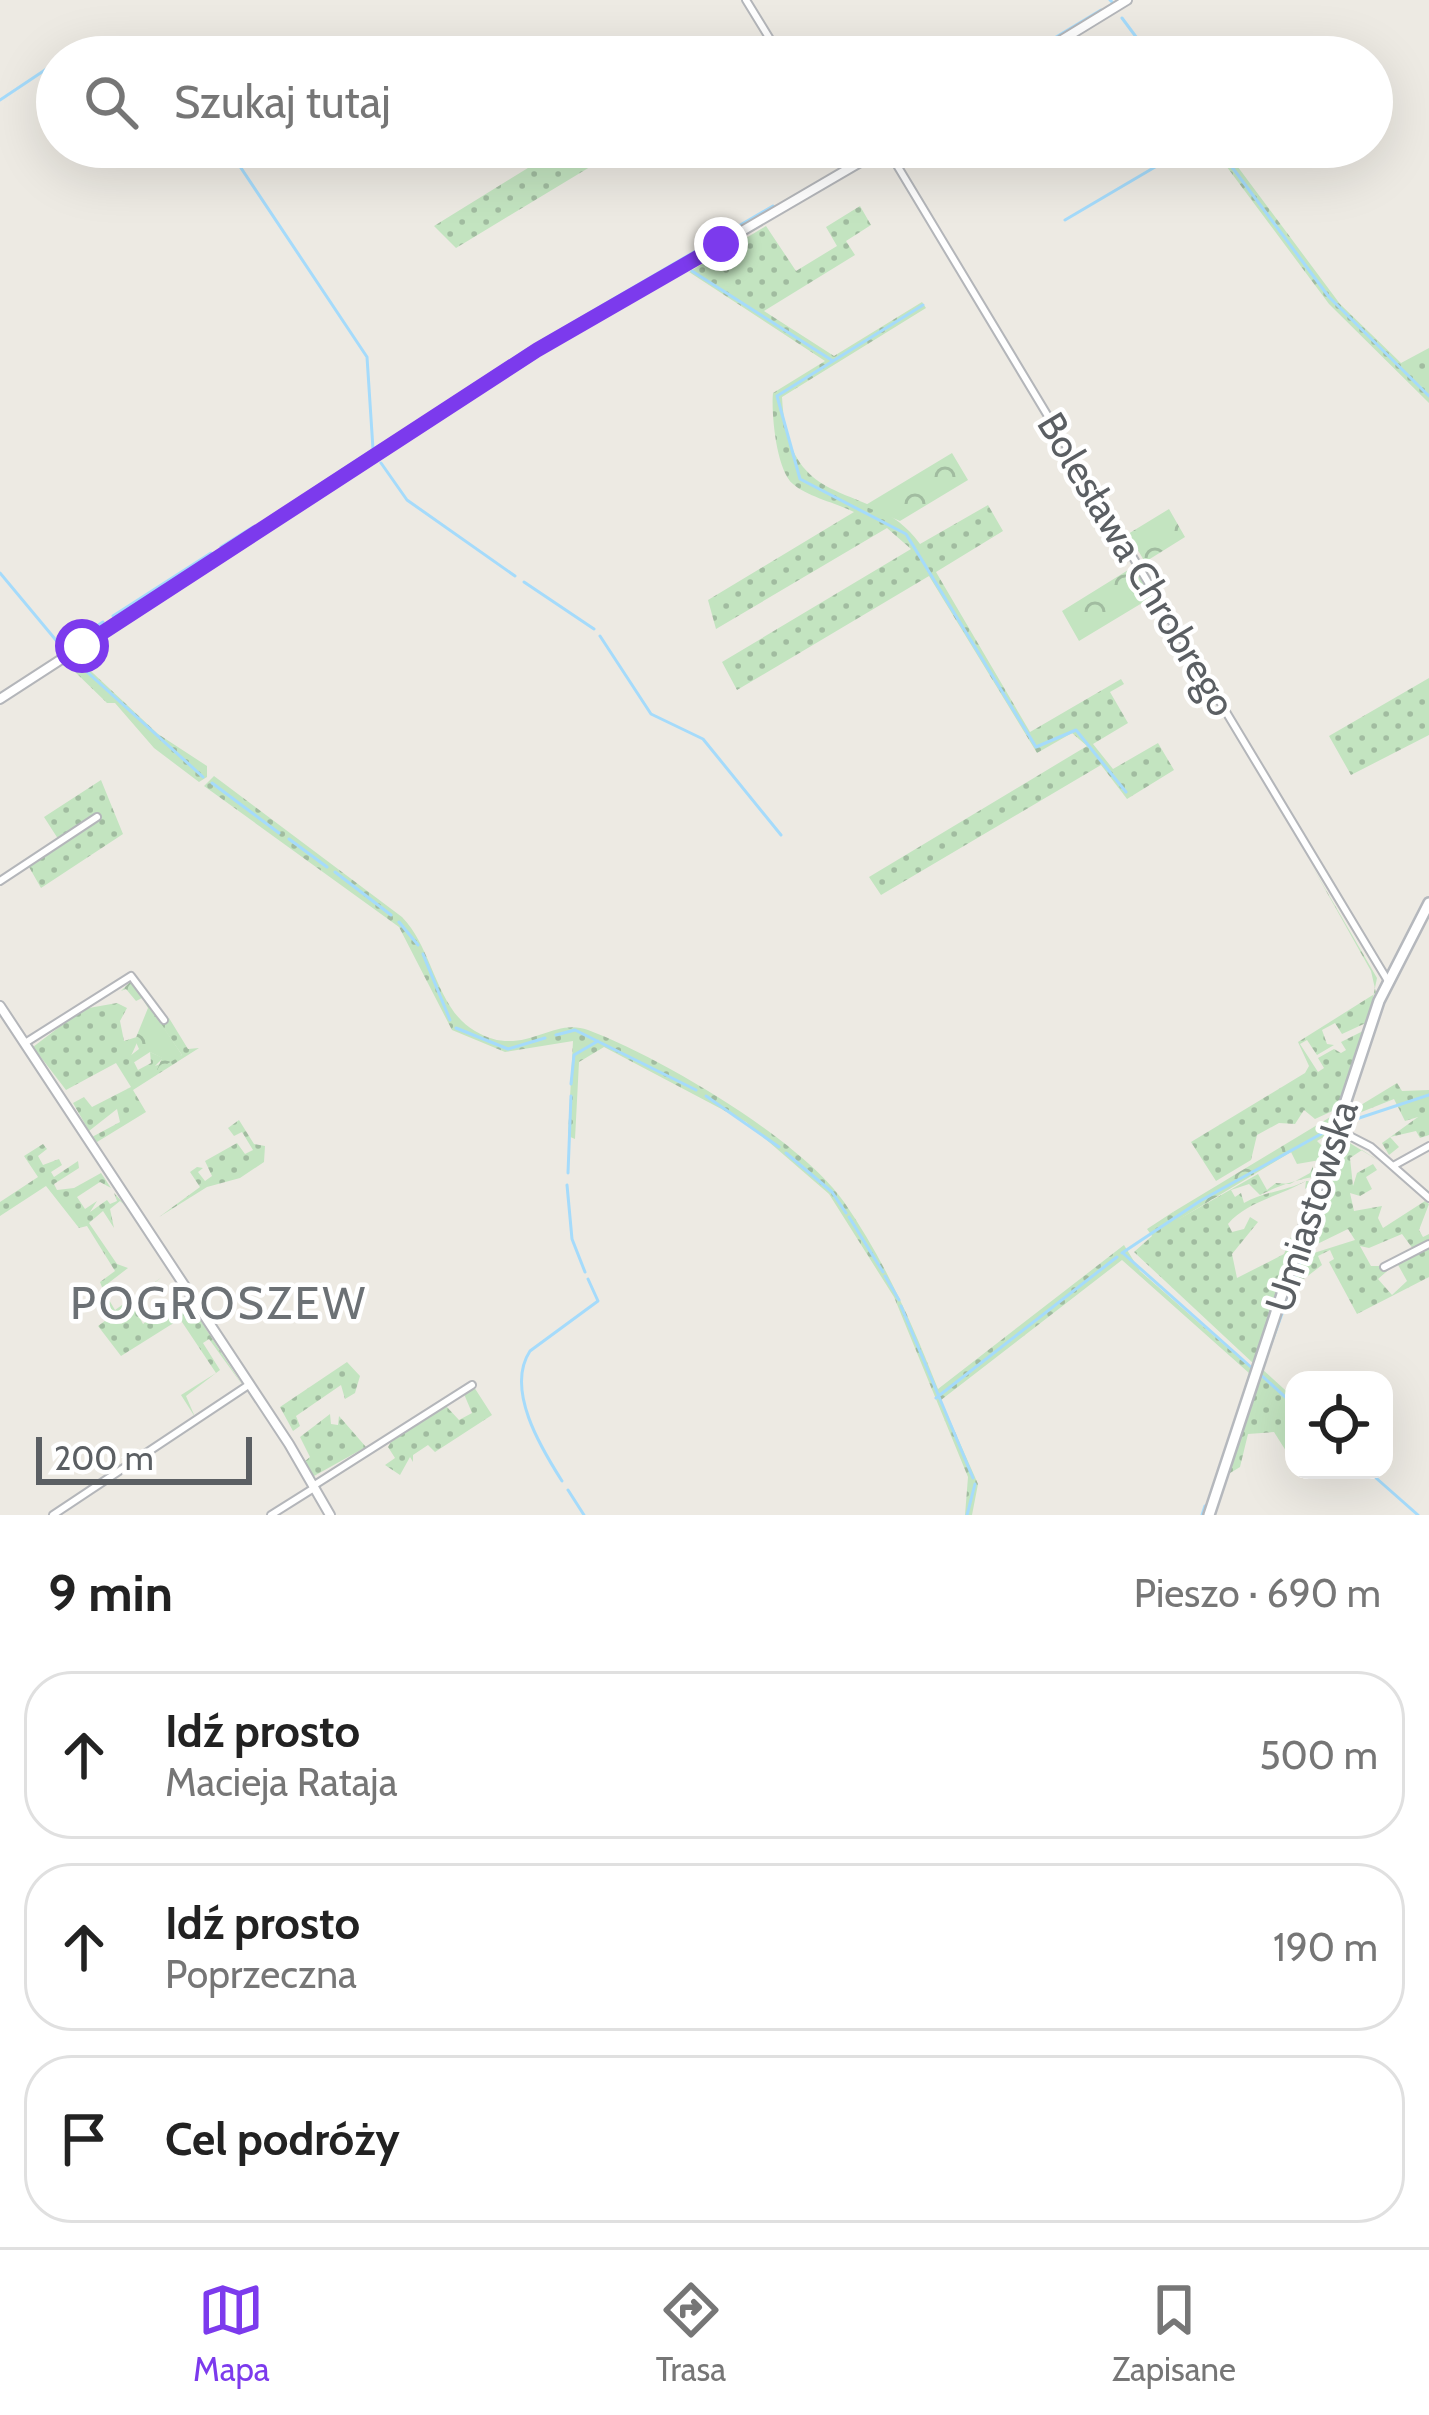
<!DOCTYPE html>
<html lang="pl">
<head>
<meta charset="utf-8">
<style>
  :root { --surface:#fff; --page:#f6f6f6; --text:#222; --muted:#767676; --line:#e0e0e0; --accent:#7c3aed }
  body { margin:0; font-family:Cabin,sans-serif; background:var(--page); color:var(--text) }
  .controls { position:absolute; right:36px; bottom:36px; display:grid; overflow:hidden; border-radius:24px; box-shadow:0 12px 48px #0002 }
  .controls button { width:108px; height:108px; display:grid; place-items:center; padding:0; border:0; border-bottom:3px solid var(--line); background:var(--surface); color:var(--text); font:60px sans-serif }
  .scale { position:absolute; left:36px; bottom:30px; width:216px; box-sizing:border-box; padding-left:12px; border:6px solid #5b5f63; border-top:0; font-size:33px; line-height:42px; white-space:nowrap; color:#5b5f63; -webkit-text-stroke:9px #fff; paint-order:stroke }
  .stop { position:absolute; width:36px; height:36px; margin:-27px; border:9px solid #7c3aed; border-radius:50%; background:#fff }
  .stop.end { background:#7c3aed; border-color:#fff; box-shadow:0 3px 12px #0008 }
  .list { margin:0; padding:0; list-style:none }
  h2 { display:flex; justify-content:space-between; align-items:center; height:156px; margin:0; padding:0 48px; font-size:51px }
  h2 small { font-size:39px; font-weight:400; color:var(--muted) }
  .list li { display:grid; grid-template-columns:78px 1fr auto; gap:36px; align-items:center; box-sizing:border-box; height:168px; margin:0 24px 24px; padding:0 24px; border:3px solid var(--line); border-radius:48px }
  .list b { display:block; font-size:45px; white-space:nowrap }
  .list p { margin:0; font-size:39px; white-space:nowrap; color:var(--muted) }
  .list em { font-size:39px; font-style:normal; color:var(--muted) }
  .icon { flex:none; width:66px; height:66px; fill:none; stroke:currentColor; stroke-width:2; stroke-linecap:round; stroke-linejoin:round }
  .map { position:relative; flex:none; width:1429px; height:1515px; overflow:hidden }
  .search { position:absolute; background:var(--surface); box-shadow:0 12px 48px #0002; left:36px; right:36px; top:36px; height:132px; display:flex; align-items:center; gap:30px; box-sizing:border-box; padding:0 42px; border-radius:66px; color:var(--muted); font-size:45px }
  .sheet { height:732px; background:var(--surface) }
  nav { display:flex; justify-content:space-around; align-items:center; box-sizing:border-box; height:168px; border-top:3px solid var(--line); background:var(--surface); font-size:33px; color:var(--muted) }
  nav a { display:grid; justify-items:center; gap:6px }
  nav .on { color:var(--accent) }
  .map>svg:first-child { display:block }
  .grass { fill:url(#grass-dots) }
  .forest { fill:url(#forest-crowns) }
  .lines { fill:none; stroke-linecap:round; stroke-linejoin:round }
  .stream { stroke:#a5dbfb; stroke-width:3 }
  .minor-casing { stroke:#b4b6ba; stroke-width:10 }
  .tertiary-casing { stroke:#b4b6ba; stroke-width:12 }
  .secondary-casing { stroke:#b5b8bd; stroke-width:14 }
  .minor { stroke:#fff; stroke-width:6 }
  .tertiary { stroke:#fff; stroke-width:8 }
  .secondary { stroke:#fff; stroke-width:9 }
  .route { stroke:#7c3aed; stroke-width:15 }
  .labels { text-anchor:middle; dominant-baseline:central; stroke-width:9; stroke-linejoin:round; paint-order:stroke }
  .street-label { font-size:39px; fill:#5b5f63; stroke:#fff }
  .quarter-label { font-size:45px; letter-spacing:3px; fill:#6c7175; stroke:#fff }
</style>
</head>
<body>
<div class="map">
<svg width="1429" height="1515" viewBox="0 0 1429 1515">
  <defs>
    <pattern id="grass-dots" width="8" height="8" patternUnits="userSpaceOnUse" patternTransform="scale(3)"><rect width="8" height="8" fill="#c3e4c0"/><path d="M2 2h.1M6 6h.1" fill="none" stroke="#a1bca0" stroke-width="1.8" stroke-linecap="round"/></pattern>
    <pattern id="forest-crowns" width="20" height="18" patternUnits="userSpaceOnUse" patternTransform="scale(3)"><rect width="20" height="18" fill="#c3e4c0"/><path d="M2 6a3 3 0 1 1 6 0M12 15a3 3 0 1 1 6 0" fill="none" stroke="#a1bca0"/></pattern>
  </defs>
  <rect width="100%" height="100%" fill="#edeae3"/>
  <path class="grass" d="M562,147H623L456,248L434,226Z
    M1212,147H1223L1340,304L1401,363L1429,348V403L1329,304Z
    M860,206L871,225L846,241L855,255L764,311L834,356L922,302L926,308L782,397C788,518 871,476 920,544L988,505L1003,531L936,572L1030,732L1121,679L1124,684L1110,692L1128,723L1093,744L1113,769L1158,743L1174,770L1127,799L1101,765L881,895L869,877L1087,746L1072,733L1037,753L929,576L737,690L722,662L911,549L887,528L716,629L708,600L854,512C836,503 806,496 793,484C776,470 771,411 773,393L825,361L689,272L766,226L796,271L837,246L826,227Z
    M77,658L158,734L207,766V777L199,782L154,748L115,703H107L71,668L69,663Z
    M1429,678V735L1351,775L1329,736Z
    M214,776L402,917C433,948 436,1009 475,1031C523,1060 551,1016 588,1030C660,1057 800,1139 844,1202C885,1261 912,1323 938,1389L1124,1245L1140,1271L1253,1370L1204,1515L1249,1373L1122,1260L941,1400L978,1484L972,1515H965L968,1477L894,1297L829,1194L746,1122L604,1047L579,1062L575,1139L568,1136L573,1041L505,1052L452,1030L399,927L204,786Z
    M101,780L123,834L41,888L29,867L62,845L44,817Z
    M1312,866L1377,978L1368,1022L1342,1034L1335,1023L1322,1030L1327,1044L1334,1045L1317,1055L1307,1040L1300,1044L1318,1072L1324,1068L1318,1058L1334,1049L1341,1053L1346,1050L1341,1042L1365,1030L1339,1108L1315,1119L1304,1110L1295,1124L1279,1123L1257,1135L1251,1160L1216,1181L1191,1142L1305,1073L1309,1066L1298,1042L1376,993L1371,971Z
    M117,1003L127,1008L120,1021L124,1041L140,1036L131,1056L138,1070L151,1063L150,1052L163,1058L155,1066L182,1055L160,1023L169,1018L188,1049L199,1048L133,1090L146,1112L97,1142L92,1137L120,1122L117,1109L89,1131L73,1103L84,1097L92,1107L131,1087L116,1063L66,1090L33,1047L83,1009Z
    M1397,1083L1402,1091L1429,1090V1135L1420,1138L1416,1131L1390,1137L1399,1147L1389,1155L1382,1143L1418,1117L1405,1121L1394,1099L1359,1113L1356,1108Z
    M239,1120L254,1144L265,1146L264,1162L240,1178L207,1187L159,1217L200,1187L190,1172L197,1167L203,1168L198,1172L205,1181L212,1176L205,1161L237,1143L245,1154L253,1150L242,1132L234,1136L228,1128Z
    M1340,1137L1379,1161L1362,1150L1350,1158L1353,1186L1357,1173L1373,1164L1377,1170L1366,1177L1372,1189L1360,1196L1350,1193L1354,1211L1382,1206L1378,1218L1383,1228L1425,1201L1429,1204L1419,1230L1423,1237L1429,1234V1241L1413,1249L1402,1234L1369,1248L1360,1246L1371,1266H1393L1378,1279L1392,1295L1407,1281L1397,1263L1429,1247V1277L1357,1314L1329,1262L1334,1259L1330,1250L1318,1256L1322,1265L1296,1285L1290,1284L1298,1258L1355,1240L1348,1229L1309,1248L1302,1243Z
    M43,1144L47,1149L38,1156L43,1165L59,1159L62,1165L51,1172L54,1177L78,1161L79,1168L54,1184L57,1190L74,1188L101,1173L111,1188L100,1182L77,1197L85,1209L97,1201L90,1212L107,1200L110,1204L117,1201L114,1193L127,1207L120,1201L110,1209L114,1228L103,1211L89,1223L117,1264L128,1268L102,1288L115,1310L162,1277L131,1301L143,1324L169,1301L165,1307L172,1318L193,1309L243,1386L209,1339L203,1343L220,1370L186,1396L195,1417L181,1395L216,1373L180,1319L121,1356L98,1326L113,1315L100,1282L115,1271L87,1226L79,1228L46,1186L0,1216V1202L38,1177L24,1156Z
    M1313,1166V1177C1295,1180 1276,1187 1260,1195L1249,1184L1231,1190L1235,1197L1241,1193L1244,1203C1263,1192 1286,1191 1306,1181H1308L1312,1184L1305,1189L1306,1181C1280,1196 1246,1202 1228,1224L1232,1232L1244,1229L1250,1217L1258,1222L1232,1254L1237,1278L1284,1254L1291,1237L1294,1241L1254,1364L1134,1252L1152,1236L1147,1229L1173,1212L1179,1219L1258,1174L1267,1190L1276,1183L1290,1184L1310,1173Z
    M347,1362L360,1376L355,1393L345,1399L341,1385L296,1416L300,1426L293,1431L280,1407Z
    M1261,1368L1294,1398V1447L1286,1451L1274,1432L1248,1434L1240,1467L1227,1475Z
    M474,1387L492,1415L435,1452L428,1445L413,1455V1462L410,1457L400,1475L385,1465L395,1458L388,1447L391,1442L446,1406L459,1420L472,1413L464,1394Z
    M330,1414L331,1424L338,1425L339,1416L366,1447L314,1476L304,1462L310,1457L300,1437Z"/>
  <path class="forest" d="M952,453L968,480L900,521L864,506Z
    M1169,509L1185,537L1145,562L1128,534Z
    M1133,567L1152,597L1079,641L1062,611Z
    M132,980L182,1055L157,1070L162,1058L150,1052L133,1063L130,1056L139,1049L135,1040L148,1008L142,998L136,1001L126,989L121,991Z
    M1332,1116L1337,1117L1330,1133L1317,1141L1325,1149L1320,1160L1297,1164L1291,1152L1178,1220L1173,1212Z"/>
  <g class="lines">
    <path class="stream" d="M1110,0L1112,2
      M1122,18L1151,57
      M65,57L83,49L91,57
      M1023,57L1101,10
      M0,100L57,62
      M154,147L161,154L176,147
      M227,147L367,357L373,449
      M1217,147L1329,297L1429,396
      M855,158L874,147
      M1065,220L1189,147
      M692,271L833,361L777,396L800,479L906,534L1036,747L1076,730L1126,792
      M538,343L773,206
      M833,361L923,305
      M389,440L528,349
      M381,463L407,500L515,576
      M307,493L380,445
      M221,547L253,527
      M0,573L65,651
      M524,582L594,629
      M113,616L211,553
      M600,636L651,714L703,739L781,835
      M76,639L103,622
      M75,661L203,777
      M212,783L279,833
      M289,839L327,867
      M335,872L391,915
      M399,922L418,945
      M423,954L450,1020
      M456,1028L508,1049L545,1038
      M556,1035L575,1030L696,1090
      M571,1084L574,1055L598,1041
      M706,1096L779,1147
      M1344,1123L1429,1095
      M786,1153L832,1192L846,1213
      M568,1173L571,1096
      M567,1185L572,1239L585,1272
      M1313,1216L1336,1147
      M849,1217L883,1272
      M1305,1247L1309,1228
      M1122,1253L1200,1201L1330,1129
      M1124,1254L1252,1368
      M885,1276L899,1300
      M1292,1284L1302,1257
      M901,1306L973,1478
      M1269,1349L1290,1292
      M1260,1374L1294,1405
      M936,1398L1117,1257
      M1367,1470L1418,1515
      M562,1481C541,1448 505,1389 530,1351L598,1301L588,1279
      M568,1490L584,1515
      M967,1515L975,1484
      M1202,1515L1205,1506"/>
    <defs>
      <path id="minor" d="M746,0L781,57
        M837,147L849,169
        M886,147L1388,981
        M0,881L97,817
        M25,1043L131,976L164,1020
        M1336,1129L1371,1147L1429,1198
        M1393,1166L1429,1146
        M1384,1267L1429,1244
        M313,1486L472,1385
        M53,1515L250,1384
        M271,1515L314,1488"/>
      <path id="tertiary" d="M1034,57L1127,0
        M0,699L540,349L886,147
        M0,1006L289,1444L330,1515"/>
      <path id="secondary" d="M1209,1515L1379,1001L1429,903"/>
    </defs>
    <use href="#minor" class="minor-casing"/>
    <use href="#tertiary" class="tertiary-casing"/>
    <use href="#secondary" class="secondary-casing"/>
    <use href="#minor" class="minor"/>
    <use href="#tertiary" class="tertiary"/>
    <use href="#secondary" class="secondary"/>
  </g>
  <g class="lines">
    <path class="route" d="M82,646L537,350L721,244"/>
  </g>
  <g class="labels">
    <g class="street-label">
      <text transform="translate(1137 564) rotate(59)">Bolesława Chrobrego</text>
      <text transform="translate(1311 1206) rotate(-72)">Umiastowska</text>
    </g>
    <g class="quarter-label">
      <text x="219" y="1303">POGROSZEW</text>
    </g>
  </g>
</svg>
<div class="controls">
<button><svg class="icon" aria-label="locate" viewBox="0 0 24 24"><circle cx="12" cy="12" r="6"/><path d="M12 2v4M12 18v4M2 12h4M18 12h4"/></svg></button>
</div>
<div class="scale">200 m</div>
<div class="stop" style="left:82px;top:646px"></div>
<div class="stop end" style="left:721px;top:244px"></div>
<div class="search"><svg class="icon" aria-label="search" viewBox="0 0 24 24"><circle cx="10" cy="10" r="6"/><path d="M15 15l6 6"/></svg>Szukaj tutaj</div>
</div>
<section class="sheet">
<h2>9 min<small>Pieszo · 690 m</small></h2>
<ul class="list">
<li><svg class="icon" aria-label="ahead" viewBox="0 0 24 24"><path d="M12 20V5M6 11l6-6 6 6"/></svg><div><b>Idź prosto</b><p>Macieja Rataja</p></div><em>500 m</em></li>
<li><svg class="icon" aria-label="ahead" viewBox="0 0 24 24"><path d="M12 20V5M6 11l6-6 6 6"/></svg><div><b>Idź prosto</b><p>Poprzeczna</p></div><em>190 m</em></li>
<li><svg class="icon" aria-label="arrive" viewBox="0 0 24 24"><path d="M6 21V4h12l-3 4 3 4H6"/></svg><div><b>Cel podróży</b></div></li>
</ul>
</section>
<nav>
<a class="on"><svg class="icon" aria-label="map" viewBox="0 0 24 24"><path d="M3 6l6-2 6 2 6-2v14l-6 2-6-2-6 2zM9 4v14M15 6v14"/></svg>Mapa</a>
<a><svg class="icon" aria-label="directions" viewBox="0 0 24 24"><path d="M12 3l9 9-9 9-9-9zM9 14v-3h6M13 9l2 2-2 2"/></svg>Trasa</a>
<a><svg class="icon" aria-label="saved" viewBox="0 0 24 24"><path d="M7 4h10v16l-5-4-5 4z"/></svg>Zapisane</a>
</nav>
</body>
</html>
